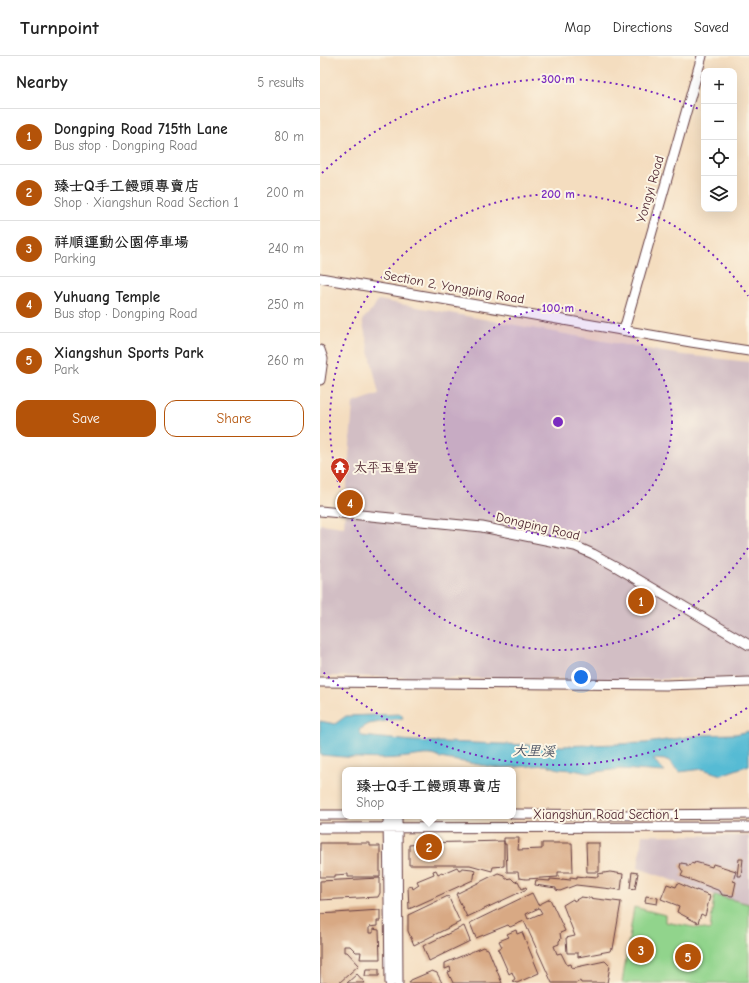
<!DOCTYPE html>
<html lang="en">
<head>
<meta charset="utf-8">
<style>
  :root { --surface:#fff; --page:#f6f6f6; --text:#222; --muted:#767676; --line:#e0e0e0; --accent:#b45309 }
  body { margin:0; font-family:"Comic Neue","LXGW WenKai TC",sans-serif; background:var(--page); color:var(--text) }
  .controls { position:absolute; right:12px; top:12px; display:grid; overflow:hidden; border-radius:8px; box-shadow:0 4px 16px #0002 }
  .controls button { width:36px; height:36px; display:grid; place-items:center; padding:0; border:0; border-bottom:1px solid var(--line); background:var(--surface); color:var(--text); font:20px sans-serif }
  .you { position:absolute; left:261px; top:621px; width:14px; height:14px; margin:-10px; border:3px solid #fff; border-radius:50%; background:#1a73e8; box-shadow:0 0 0 6px #1a73e833 }
  .badge { display:grid; place-items:center; width:26px; height:26px; border-radius:50%; background:var(--accent); color:#fff; font-size:13px; font-weight:700 }
  .pin { position:absolute; translate:-50% -50%; border:2px solid #fff; box-shadow:0 1px 4px #0006 }
  .popup { position:absolute; left:22px; top:711px; width:174px; height:52px; box-sizing:border-box; display:grid; place-content:center; border-radius:8px; background:var(--surface); filter:drop-shadow(0 1px 3px #0005); font-size:13px; white-space:nowrap; color:var(--muted) }
  .popup b { font-size:15px; color:var(--text) }
  .popup::after { content:''; position:absolute; left:50%; top:100%; margin-left:-8px; border:8px solid transparent; border-top-color:var(--surface) }
  .list { margin:0; padding:0; list-style:none }
  h2 { display:flex; justify-content:space-between; align-items:center; height:52px; margin:0; padding:0 16px; font-size:17px }
  h2 small { font-size:13px; font-weight:400; color:var(--muted) }
  .list li { display:grid; grid-template-columns:26px 1fr auto; gap:12px; align-items:center; box-sizing:border-box; height:56px; padding:0 16px; border-top:1px solid var(--line) }
  .list b { display:block; font-size:15px; white-space:nowrap }
  .list p { margin:0; font-size:13px; white-space:nowrap; color:var(--muted) }
  .list em { font-size:13px; font-style:normal; color:var(--muted) }
  .actions { display:flex; gap:8px; padding:12px 16px }
  .actions a { flex:1; padding:9px 0; border:1px solid var(--accent); border-radius:12px; text-align:center; font-size:14px; color:var(--accent) }
  .actions .main { background:var(--accent); color:#fff }
  .icon { flex:none; width:22px; height:22px; fill:none; stroke:currentColor; stroke-width:2; stroke-linecap:round; stroke-linejoin:round }
  .map { position:relative; flex:none; width:429px; height:927px; overflow:hidden }
  header { display:flex; align-items:center; gap:24px; box-sizing:border-box; height:56px; padding:0 20px; background:var(--surface); border-bottom:1px solid var(--line) }
  header strong { font-size:19px }
  nav { display:flex; gap:22px; margin-inline-start:auto; font-size:14px }
  main { display:flex }
  aside { flex:1; background:var(--surface) }
  .map>svg:first-child { display:block }
  .industrial { fill:#d2bec4 }
  .green { fill:#91d48c; stroke:#6e7a5c }
  .water { fill:#56bbd4; stroke:#506d80 }
  .building { fill:#d8a984; fill-rule:evenodd }
  .lines { fill:none; stroke-linecap:round; stroke-linejoin:round }
  .minor-casing { stroke:#643c41; stroke-width:11 }
  .minor { stroke:#fff; stroke-width:9 }
  .ring { fill:none; stroke:#7b2cbf; stroke-width:2; stroke-dasharray:2 4 }
  .labels { text-anchor:middle; dominant-baseline:central; stroke-width:4; stroke-linejoin:round; paint-order:stroke }
  .street-label { font-size:13px; fill:#4a1f2b; stroke:#fcf5e5 }
  .poi-label { font-size:13px; fill:#4a1f2b; stroke:#fcf5e5; text-anchor:start }
  .water-label { font-size:14px; font-style:italic; fill:#4e5666; stroke:#fcf5e5 }
  .centre { fill:#7b2cbf; stroke:#fcf5e5; stroke-width:2 }
  .ring-label { font-size:12px; text-anchor:middle; font-weight:bold; fill:#7b2cbf; stroke:#fcf5e5; stroke-width:4; stroke-linejoin:round; paint-order:stroke }
</style>
</head>
<body>
<header>
<strong>Turnpoint</strong>
<nav><a>Map</a><a>Directions</a><a>Saved</a></nav>
</header>
<main>
<aside>
<h2>Nearby<small>5 results</small></h2>
<ul class="list">
<li><span class="badge">1</span><div><b>Dongping Road 715th Lane</b><p>Bus stop · Dongping Road</p></div><em>80 m</em></li>
<li><span class="badge">2</span><div><b>臻士Q手工饅頭專賣店</b><p>Shop · Xiangshun Road Section 1</p></div><em>200 m</em></li>
<li><span class="badge">3</span><div><b>祥順運動公園停車場</b><p>Parking</p></div><em>240 m</em></li>
<li><span class="badge">4</span><div><b>Yuhuang Temple</b><p>Bus stop · Dongping Road</p></div><em>250 m</em></li>
<li><span class="badge">5</span><div><b>Xiangshun Sports Park</b><p>Park</p></div><em>260 m</em></li>
</ul>
<div class="actions"><a class="main">Save</a><a>Share</a></div>
</aside>
<div class="map">
<svg width="429" height="927" viewBox="0 0 429 927">
  <rect width="100%" height="100%" fill="#fcf5e5"/>
  <filter id="ink" filterUnits="userSpaceOnUse"><feTurbulence type="fractalNoise" baseFrequency=".025" numOctaves="2"/><feDisplacementMap in="SourceGraphic" scale="8" xChannelSelector="R" yChannelSelector="G"/><feConvolveMatrix kernelMatrix="1 2 1 2 8 2 1 2 1" color-interpolation-filters="sRGB"/></filter>
  <filter id="wash" filterUnits="userSpaceOnUse"><feTurbulence type="fractalNoise" baseFrequency=".012" numOctaves="4" result="noise"/><feDisplacementMap in="SourceGraphic" scale="16" xChannelSelector="R" yChannelSelector="G"/><feGaussianBlur stdDeviation="0.9" result="paint"/><feColorMatrix in="noise" values="0 0 0 0 0 0 0 0 0 0 0 0 0 0 0 0 0 1.4 0 .05"/><feComposite in="paint" operator="in"/></filter>
  <g filter="url(#wash)">
    <rect width="100%" height="100%" fill="#f4ddbf"/>
    <path class="industrial" d="M58,244L355,298L429,306V622L286,624L0,620V468L24,471L33,347L59,338L42,264L52,254Z
      M322,779L429,780V848L394,839L318,812Z"/>
    <path class="green" d="M394,839L429,848V927H302L314,851L345,859V866L390,874Z"/>
    <path class="water" d="M81,658L83,662L49,668L39,674L42,680L92,685L241,690L326,687L381,679L416,678L429,675V709L401,719L383,713L359,716L348,704L333,703L345,716L300,713L267,717L254,714L239,713L226,709L178,712L120,702C111,696 99,700 87,701C59,705 28,701 0,699V665L15,668L26,660Z"/>
    <g id="blocks">
      <path class="building" d="M184,782H199L198,794L222,793V787H252L253,816H238V821L206,823L199,822L198,816H187L186,788H184Z
        M184,785V810L173,811L172,815L150,809H89V789L100,788V787Z
        M0,787H50V790H60V821H28V818L15,819V821H0Z
        M266,787H279V816H267Z
        M419,803H423L421,820H417Z
        M375,806L392,811L393,808L416,815L413,825L416,826L413,840L402,839L400,835L361,820L363,816L360,811L361,807L367,808V810H369L371,807L374,808Z
        M137,811L139,814L143,812L152,813L155,814L154,822L153,824L89,853L88,831L92,830L93,833L99,829L97,825L114,818L113,815L116,814L118,818L122,816L123,817Z
        M290,816L303,818L301,834L256,829L240,835L236,834V832L215,829L216,824L230,825V823L242,824V823L250,824V821L257,822V820L265,821V820L278,821V818Z
        M312,816L318,817L315,833L310,832Z
        M178,817L184,819L186,823L191,822L195,826L198,825L202,833L206,831L207,833L147,861L136,838Z
        M60,822V837L58,841L0,844V825Z
        M358,827L376,835V834L387,838V839L390,840L385,860L381,858L378,867L357,856L359,850L341,843L347,828L356,831Z
        M212,837L218,849L230,843L245,875L240,877L241,883L239,885V888L234,890L237,898L241,897L247,909L251,908L252,912L285,905L290,910L287,927H261L260,925L256,927H232L204,865L190,871L188,869L156,882L150,867ZM219,852L222,857L208,863L206,858Z
        M128,840L140,866L94,889L88,875V859Z
        M326,840L338,842L337,848L325,846Z
        M261,841L301,846L293,893L291,892L290,895L258,901V897H247L246,882L255,880L243,849L253,843L254,845Z
        M60,854V865H57V870L49,871V877H53V873L59,874L60,903H40L41,896H36L30,890H24V896H27L39,909L19,927H0V858Z
        M144,870L150,885L109,905L103,890Z
        M196,874L197,878L202,876L219,917L197,927L192,925L195,923L192,916L189,918L178,893L182,891L179,885L189,881L187,878Z
        M163,891L168,893L182,927H133L128,916L131,915L130,911L125,913V907Z
        M46,913H59V920H45Z
        M112,915L117,917L122,927H89L91,924Z
        M37,918L45,927H27Z"/>
    </g>
  </g>
  <g filter="url(#ink)">
    <use href="#blocks" fill-opacity="0" stroke="#643c41" stroke-width="1"/>
    <g class="lines">
      <defs>
        <path id="minor" d="M0,222L371,286L429,295
          M304,274L382,0
          M0,294L3,303L0,324
          M0,455L162,471L255,490L273,498L295,510L429,589
          M0,626L346,629L429,626
          M193,758L316,759L429,758
          M0,759H25
          M68,760L70,927
          M77,760L78,927
          M0,772L429,771"/>
      </defs>
      <use href="#minor" class="minor-casing"/>
      <use href="#minor" class="minor"/>
    </g>
  </g>
  <circle cx="238" cy="366" r="114" fill="#7b2cbf" fill-opacity=".12"/>
  <g class="ring">
    <circle cx="238" cy="366" r="114"/>
    <path d="M428 492A228 228 0 1 1 428 240"/>
    <path d="M427 652A343 343 0 0 1 2 615M2 117A343 343 0 0 1 383 55"/>
  </g>
  <defs>
    <symbol id="temple-pin" viewBox="-11 -11 22 30"><path d="M0 17L-7.5 6A9.5 9.5 0 1 1 7.5 6Z" fill="#c8321e" stroke="#fcf5e5"/><path d="M0-6L5-2H3V0L6.5 2.5H4V6H1.5V3h-3V6H-4V2.5H-6.5L-3 0V-2H-5Z" fill="#fff"/></symbol>
  </defs>
  <g fill-rule="evenodd">
    <use href="#temple-pin" x="9" y="400" width="22" height="30"/>
  </g>
  <g class="labels">
    <g class="street-label">
      <text transform="translate(330 133) rotate(-74)">Yongyi Road</text>
      <text transform="translate(134 231) rotate(10)">Section 2, Yongping Road</text>
      <text transform="translate(218 470) rotate(13)">Dongping Road</text>
      <text x="286" y="758">Xiangshun Road Section 1</text>
    </g>
    <g class="poi-label">
      <text x="34" y="411">太平玉皇宮</text>
    </g>
    <g class="water-label">
      <text transform="translate(214 695) rotate(2)">大里溪</text>
    </g>
  </g>
  <circle cx="238" cy="366" r="6" class="centre"/>
  <g class="ring-label">
    <text x="238" y="27">300 m</text>
    <text x="238" y="142">200 m</text>
    <text x="238" y="256">100 m</text>
  </g>
</svg>
<div class="controls">
<button>+</button>
<button>−</button>
<button><svg class="icon" aria-label="locate" viewBox="0 0 24 24"><circle cx="12" cy="12" r="6"/><path d="M12 2v4M12 18v4M2 12h4M18 12h4"/></svg></button>
<button><svg class="icon" aria-label="layers" viewBox="0 0 24 24"><path d="M12 4l9 5-9 5-9-5zM3 14l9 5 9-5"/></svg></button>
</div>
<div class="you"></div>
<div class="pin badge" style="left:321px;top:545px">1</div>
<div class="pin badge" style="left:109px;top:791px">2</div>
<div class="popup"><b>臻士Q手工饅頭專賣店</b>Shop</div>
<div class="pin badge" style="left:321px;top:894px">3</div>
<div class="pin badge" style="left:30px;top:447px">4</div>
<div class="pin badge" style="left:368px;top:901px">5</div>
</div>
</main>
</body>
</html>
